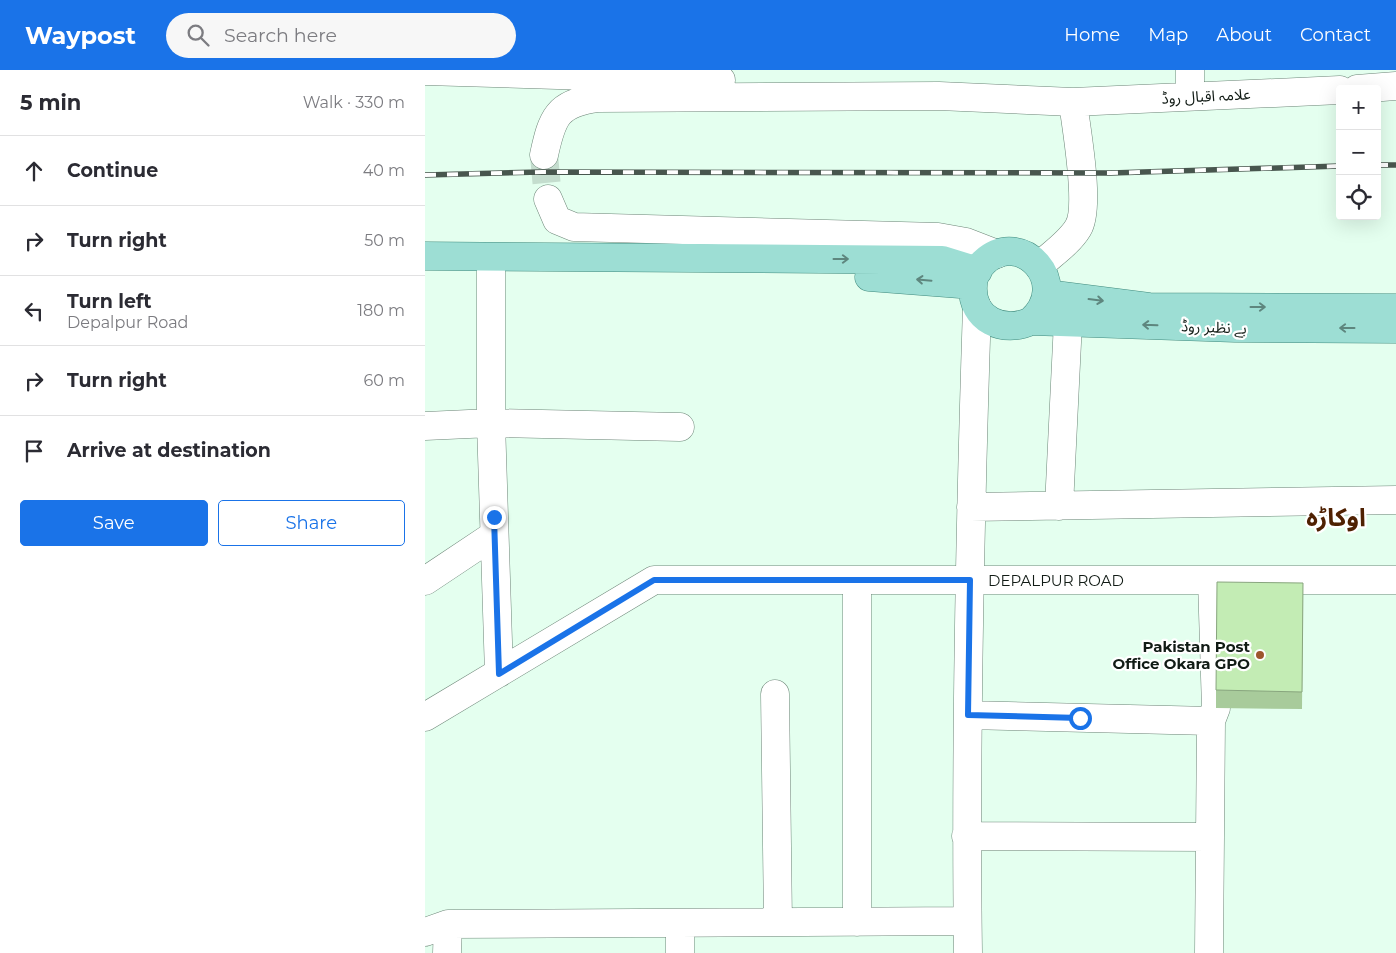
<!DOCTYPE html>
<html lang="en">
<head>
<meta charset="utf-8">
<style>
  :root { --surface:#fff; --page:#f7f7f7; --text:#2b2b33; --muted:#7c7c81; --line:#e1e1e2; --accent:#1a73e8 }
  body { margin:0; font-family:Montserrat,"Noto Sans Arabic",sans-serif; background:var(--page); color:var(--text) }
  .controls { position:absolute; right:15px; top:15px; display:grid; overflow:hidden; border-radius:5px; box-shadow:0 5px 20px #0002 }
  .controls button { width:45px; height:45px; display:grid; place-items:center; padding:0; border:0; border-bottom:1px solid var(--line); background:var(--surface); color:var(--text); font:25px sans-serif }
  .stop { position:absolute; width:15px; height:15px; margin:-11px; border:4px solid #1a73e8; border-radius:50%; background:#fff }
  .stop.end { background:#1a73e8; border-color:#fff; box-shadow:0 1px 5px #0008 }
  .list { margin:0; padding:0; list-style:none }
  h2 { display:flex; justify-content:space-between; align-items:center; height:65px; margin:0; padding:0 20px; font-size:21px }
  h2 small { font-size:16px; font-weight:400; color:var(--muted) }
  .list li { display:grid; grid-template-columns:32px 1fr auto; gap:15px; align-items:center; box-sizing:border-box; height:70px; padding:0 20px; border-top:1px solid var(--line) }
  .list b { display:block; font-size:19px; white-space:nowrap }
  .list p { margin:0; font-size:16px; white-space:nowrap; color:var(--muted) }
  .list em { font-size:16px; font-style:normal; color:var(--muted) }
  .actions { display:flex; gap:10px; padding:15px 20px }
  .actions a { flex:1; padding:11px 0; border:1px solid var(--accent); border-radius:5px; text-align:center; font-size:18px; color:var(--accent) }
  .actions .main { background:var(--accent); color:#fff }
  .icon { flex:none; width:28px; height:28px; fill:none; stroke:currentColor; stroke-width:2; stroke-linecap:round; stroke-linejoin:round }
  .map { position:relative; flex:none; width:971px; height:883px; overflow:hidden }
  header { display:flex; align-items:center; gap:30px; box-sizing:border-box; height:70px; padding:0 25px; background:var(--accent); color:#fff }
  header strong { font-size:24px }
  nav { display:flex; gap:28px; margin-inline-start:auto; font-size:18px }
  .search { width:350px; height:45px; background:var(--page); display:flex; align-items:center; gap:12px; box-sizing:border-box; padding:0 18px; border-radius:28px; color:var(--muted); font-size:19px }
  main { display:flex }
  aside { flex:1; background:var(--surface) }
  .map>svg:first-child { display:block }
  .lines { fill:none; stroke-linecap:round; stroke-linejoin:round }
  .minor-tunnel { stroke:#c4ddce; stroke-width:28; stroke-dasharray:28 14; stroke-linecap:butt }
  .minor-casing { stroke:#6d8678; stroke-width:29 }
  .major-casing { stroke:#418b7e; stroke-width:29 }
  .minor { stroke:#fff; stroke-width:28 }
  .major { stroke:#9dded4; stroke-width:28 }
  .rail-casing { stroke:#48564e; stroke-width:5.5 }
  .rail { stroke:#fff; stroke-width:4; stroke-dasharray:11; stroke-linecap:butt }
  .wall { fill:#a8cb9b }
  .building { fill:#c3ecb4; stroke:#88a57e }
  .oneway { stroke:#5e867e }
  .route { stroke:#1a73e8; stroke-width:6 }
  .poi-dot { fill:#9d562d; stroke:#fff; stroke-width:2 }
  .labels { text-anchor:middle; dominant-baseline:central; stroke-width:4.5; stroke-linejoin:round; paint-order:stroke }
  .street-label { font-size:15px; fill:#111b15; stroke:#fff }
  .poi-label { font-size:15px; font-weight:bold; fill:#111b15; stroke:#fff; text-anchor:end }
  .town-label { font-size:25px; font-weight:bold; fill:#4f2102; stroke:#fff }
</style>
</head>
<body>
<header>
<strong>Waypost</strong>
<div class="search"><svg class="icon" aria-label="search" viewBox="0 0 24 24"><circle cx="10" cy="10" r="6"/><path d="M15 15l6 6"/></svg>Search here</div>
<nav><a>Home</a><a>Map</a><a>About</a><a>Contact</a></nav>
</header>
<main>
<aside>
<h2>5 min<small>Walk · 330 m</small></h2>
<ul class="list">
<li><svg class="icon" aria-label="ahead" viewBox="0 0 24 24"><path d="M12 20V5M6 11l6-6 6 6"/></svg><div><b>Continue</b></div><em>40 m</em></li>
<li><svg class="icon" aria-label="right" viewBox="0 0 24 24"><path d="M7 20v-9h11M14 6l5 5-5 5"/></svg><div><b>Turn right</b></div><em>50 m</em></li>
<li><svg class="icon" aria-label="left" viewBox="0 0 24 24"><path d="M17 20v-9H6M10 6l-5 5 5 5"/></svg><div><b>Turn left</b><p>Depalpur Road</p></div><em>180 m</em></li>
<li><svg class="icon" aria-label="right" viewBox="0 0 24 24"><path d="M7 20v-9h11M14 6l5 5-5 5"/></svg><div><b>Turn right</b></div><em>60 m</em></li>
<li><svg class="icon" aria-label="arrive" viewBox="0 0 24 24"><path d="M6 21V4h12l-3 4 3 4H6"/></svg><div><b>Arrive at destination</b></div></li>
</ul>
<div class="actions"><a class="main">Save</a><a>Share</a></div>
</aside>
<div class="map">
<svg width="971" height="883" viewBox="0 0 971 883">
  <rect width="100%" height="100%" fill="#e4ffef"/>
  <g class="lines">
    <path class="minor-tunnel" d="M119,85L123,129"/>
    <defs>
      <path id="minor" d="M0,1L296,10
        M932,19L971,16
        M765,26V0
        M119,85C127,48 132,33 172,28L514,26L648,32L915,20
        M123,129L132,150L149,157L513,167L541,172L572,184
        M614,196C627,184 644,173 653,158C666,137 651,58 648,32
        M66,200V353L74,603
        M0,356L66,353L255,357
        M634,436L643,252
        M546,437L971,430
        M0,511L69,465
        M350,624L353,852
        M543,645L786,651
        M0,647L229,510H971
        M541,766L785,767
        M432,852V510
        M0,862L23,854L542,851
        M22,883L23,854
        M255,883V853
        M543,883C540,668 545,452 552,237
        M784,883L786,651L791,638L787,510"/>
      <path id="major" d="M0,186L517,190L553,201
        M444,207L548,215
        M622,224L724,237L971,238
        M606,251C648,213 596,158 559,192C553,198 548,207 548,216C546,250 579,264 606,251L810,258L971,259"/>
    </defs>
    <use href="#minor" class="minor-casing"/>
    <use href="#major" class="major-casing"/>
    <use href="#minor" class="minor"/>
    <use href="#major" class="major"/>
    <defs>
      <path id="rail" d="M952,95H971
        M0,105L117,102L686,103L915,96"/>
    </defs>
    <use href="#rail" class="rail-casing"/>
    <use href="#rail" class="rail"/>
  </g>
  <path class="wall" d="M878,513L877,639L791,638V620Z"/>
  <path class="building" d="M792,512L878,513L877,622L791,620Z"/>
  <defs><path id="oneway-shaft" d="M-6 0H5M1.5-3L5.5 0L1.5 3" fill="none" stroke-width="1.6" stroke-linecap="round" stroke-linejoin="round" transform="scale(1.25)"/></defs>
  <g class="oneway">
    <use href="#oneway-shaft" transform="translate(416 189)"/>
    <use href="#oneway-shaft" transform="translate(499 210) rotate(-175)"/>
    <use href="#oneway-shaft" transform="translate(671 230) rotate(7)"/>
    <use href="#oneway-shaft" transform="translate(833 237)"/>
    <use href="#oneway-shaft" transform="translate(725 255) rotate(-178)"/>
    <use href="#oneway-shaft" transform="translate(922 258) rotate(-180)"/>
  </g>
  <g class="lines">
    <path class="route" d="M69,447L74,604L229,510H545L543,645L655,648"/>
  </g>
  <circle class="poi-dot" cx="835" cy="585" r="5"/>
  <g class="labels">
    <g class="street-label">
      <text transform="translate(781 26) rotate(-3)">علامہ اقبال روڈ</text>
      <text transform="translate(789 257) rotate(2)">بے نظیر روڈ</text>
      <text x="631" y="510">DEPALPUR ROAD</text>
    </g>
    <g class="poi-label">
      <text x="825" y="576">Pakistan Post<tspan x="825" dy="17">Office Okara GPO</tspan></text>
    </g>
    <g class="town-label">
      <text x="911" y="447">اوکاڑہ</text>
    </g>
  </g>
</svg>
<div class="controls">
<button>+</button>
<button>−</button>
<button><svg class="icon" aria-label="locate" viewBox="0 0 24 24"><circle cx="12" cy="12" r="6"/><path d="M12 2v4M12 18v4M2 12h4M18 12h4"/></svg></button>
</div>
<div class="stop" style="left:655px;top:648px"></div>
<div class="stop end" style="left:69px;top:447px"></div>
</div>
</main>
</body>
</html>
